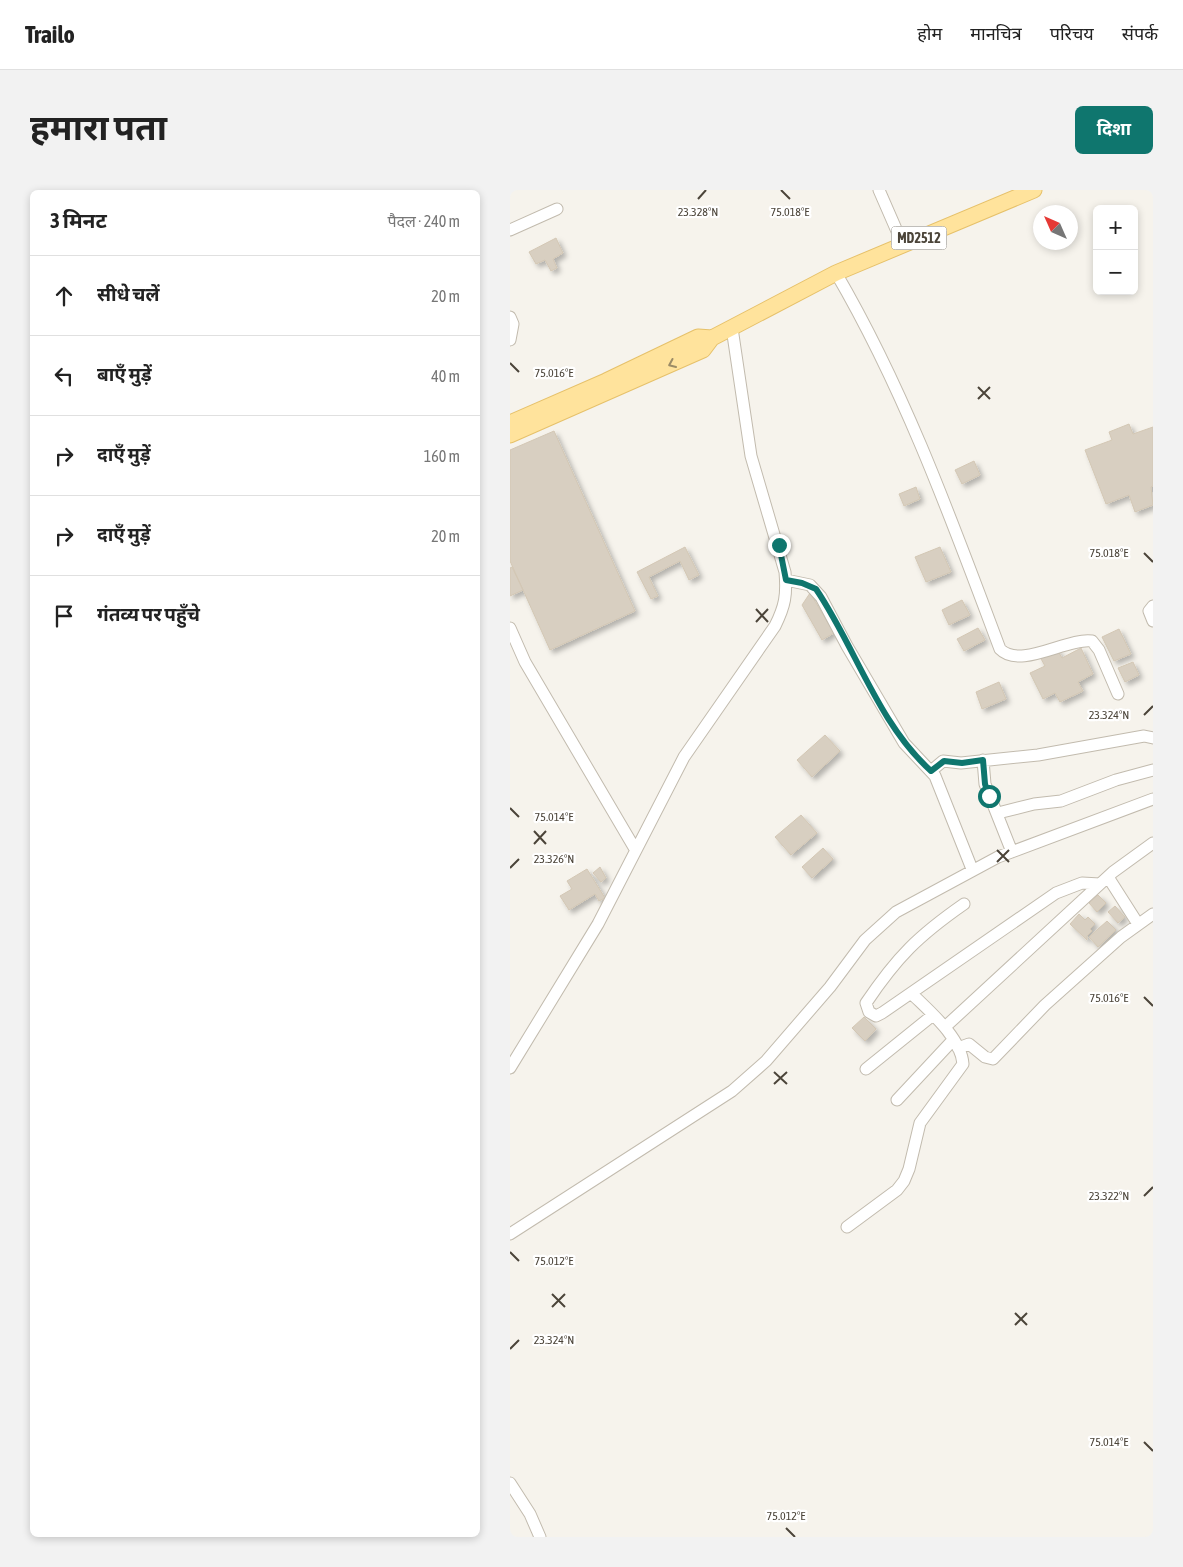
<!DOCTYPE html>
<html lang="hi">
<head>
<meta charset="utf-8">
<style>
  :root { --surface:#fff; --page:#f2f2f2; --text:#222; --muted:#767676; --line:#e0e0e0; --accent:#0f766e }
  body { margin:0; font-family:"Asap Condensed","Noto Sans Devanagari",sans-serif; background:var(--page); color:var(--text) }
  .controls { position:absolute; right:15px; top:15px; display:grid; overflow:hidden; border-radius:8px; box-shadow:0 2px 8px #0003 }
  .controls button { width:45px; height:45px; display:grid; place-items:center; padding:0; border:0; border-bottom:1px solid var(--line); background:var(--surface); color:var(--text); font:25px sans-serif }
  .compass { position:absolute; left:523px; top:15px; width:45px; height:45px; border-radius:50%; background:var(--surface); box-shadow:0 2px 8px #0003; rotate:315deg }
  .stop { position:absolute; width:15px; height:15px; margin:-11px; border:4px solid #0f766e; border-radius:50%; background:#fff }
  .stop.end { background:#0f766e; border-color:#fff; box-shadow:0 1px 5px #0008 }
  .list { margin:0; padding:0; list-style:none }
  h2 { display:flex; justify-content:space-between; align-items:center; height:65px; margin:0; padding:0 20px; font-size:21px }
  h2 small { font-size:16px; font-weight:400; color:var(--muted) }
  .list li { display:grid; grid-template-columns:32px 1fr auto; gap:15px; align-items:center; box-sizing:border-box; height:80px; padding:0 20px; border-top:1px solid var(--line) }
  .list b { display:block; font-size:19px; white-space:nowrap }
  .list em { font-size:16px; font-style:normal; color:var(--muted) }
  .icon { flex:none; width:28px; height:28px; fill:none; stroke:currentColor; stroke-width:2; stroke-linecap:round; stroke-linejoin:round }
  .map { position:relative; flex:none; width:643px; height:1347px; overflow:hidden; border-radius:8px }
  header { display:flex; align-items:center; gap:30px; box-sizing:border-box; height:70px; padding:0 25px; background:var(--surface); border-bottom:1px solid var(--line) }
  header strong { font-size:24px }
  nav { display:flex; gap:28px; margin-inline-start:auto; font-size:18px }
  .intro { display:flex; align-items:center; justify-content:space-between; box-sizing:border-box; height:120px; padding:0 30px }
  h1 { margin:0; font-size:35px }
  .button { padding:12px 22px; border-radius:8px; background:var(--accent); color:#fff; font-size:18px; font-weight:700 }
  main { display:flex; gap:30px; padding:0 30px }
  aside { flex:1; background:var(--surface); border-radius:8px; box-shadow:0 2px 8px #0003 }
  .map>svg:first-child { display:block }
  .building { fill:#d8cfc1; stroke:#d3c7b4; filter:url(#shadow) }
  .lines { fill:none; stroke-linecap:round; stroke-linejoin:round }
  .minor-casing { stroke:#c2bbae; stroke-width:13 }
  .major-casing { stroke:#e6c16a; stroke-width:17 }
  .minor { stroke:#fff; stroke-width:11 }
  .major { stroke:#ffe39c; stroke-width:15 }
  .oneway { stroke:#9c8c66 }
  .route { stroke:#0f766e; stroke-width:6 }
  .ticks { fill:none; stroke:#4b4439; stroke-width:2 }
  .labels { text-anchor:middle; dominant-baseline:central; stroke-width:4.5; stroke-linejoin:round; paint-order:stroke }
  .shield { fill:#fff; stroke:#817c74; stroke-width:1 }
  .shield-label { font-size:14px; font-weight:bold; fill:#4b4439 }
  .ticks-label { font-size:12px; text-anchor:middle; fill:#4b4439; stroke:#fff; stroke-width:4.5; stroke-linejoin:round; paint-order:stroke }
</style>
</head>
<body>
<header>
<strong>Trailo</strong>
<nav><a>होम</a><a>मानचित्र</a><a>परिचय</a><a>संपर्क</a></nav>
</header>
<div class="intro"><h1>हमारा पता</h1><a class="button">दिशा</a></div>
<main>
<aside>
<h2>3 मिनट<small>पैदल · 240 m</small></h2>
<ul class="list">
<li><svg class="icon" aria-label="ahead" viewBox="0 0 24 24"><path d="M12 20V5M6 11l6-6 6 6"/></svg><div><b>सीधे चलें</b></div><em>20 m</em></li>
<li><svg class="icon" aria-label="left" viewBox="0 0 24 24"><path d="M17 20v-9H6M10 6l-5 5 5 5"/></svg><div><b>बाएँ मुड़ें</b></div><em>40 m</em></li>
<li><svg class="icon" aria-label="right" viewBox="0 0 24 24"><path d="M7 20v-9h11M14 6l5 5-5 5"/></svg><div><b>दाएँ मुड़ें</b></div><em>160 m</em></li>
<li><svg class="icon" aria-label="right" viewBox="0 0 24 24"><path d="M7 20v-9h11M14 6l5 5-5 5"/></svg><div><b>दाएँ मुड़ें</b></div><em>20 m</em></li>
<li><svg class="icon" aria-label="arrive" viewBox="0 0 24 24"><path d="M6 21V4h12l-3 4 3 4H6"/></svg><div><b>गंतव्य पर पहुँचे</b></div></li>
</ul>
</aside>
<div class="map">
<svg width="643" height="1347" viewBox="0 0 643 1347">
  <defs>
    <filter id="shadow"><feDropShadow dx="3.5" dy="3.5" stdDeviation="2.5" flood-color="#0004"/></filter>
  </defs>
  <rect width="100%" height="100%" fill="#f6f3ec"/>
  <path class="building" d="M46,48L53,63L43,69L47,78L41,81L35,70L26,74L19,62Z
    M619,234L623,244L643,237V296L641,297L643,315L625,322L619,305L596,314L575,260L602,250L599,242Z
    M44,241L125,421L40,460L0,371V260Z
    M464,271L470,285L452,294L445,280Z
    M406,297L410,309L394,316L389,304Z
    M175,357L189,385L179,390L170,371L139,387L148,406L141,409L127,382Z
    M430,357L441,382L416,392L405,367Z
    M2,377L13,400L0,406V378Z
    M300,403L324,443L312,450L292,415Z
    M452,410L460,425L439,435L432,420Z
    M468,438L475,450L454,461L447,449Z
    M609,439L621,464L604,471L592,447Z
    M571,458L583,484L568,492L573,501L550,512L545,503L533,509L520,483L535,476L530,467L547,459L552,468Z
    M623,472L629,485L615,492L608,478Z
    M489,492L496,509L472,519L466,502Z
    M315,545L330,561L302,587L287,570Z
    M291,625L307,643L281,665L265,647Z
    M313,658L323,669L302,688L292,677Z
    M90,677L96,688L91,692L83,683Z
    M77,679L95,708L89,711L85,704L59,720L50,706L62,699L57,691Z
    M588,705L596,713L587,722L579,713Z
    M605,716L615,727L608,733L598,722Z
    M569,724L575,730L578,727L585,734L580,739L582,741L577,746V750L560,734Z
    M597,731L606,740L588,757L579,747Z
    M354,827L366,839L355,851L342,838Z"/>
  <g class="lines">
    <defs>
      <path id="minor" d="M369,0L393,55
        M0,40L47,19
        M326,83C395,201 442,331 490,459C510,480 558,447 582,451L589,460L608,504
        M0,127L3,134L0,150
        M276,390L300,395L311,407L337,456L394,553L425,586L462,679
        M643,416L639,421L643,431
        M0,438L15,472L125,659
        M473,570L475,594L502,662
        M421,581L433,571L451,573L528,565L634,546L643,548
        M488,623L524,614L551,611L606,590L643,580
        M598,687L628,734
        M454,714C408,746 387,767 356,813L359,822L366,826L372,823L546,703L572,693L590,694
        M435,837L603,682L643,653
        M448,858L459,854L475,867L483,869L535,815L611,747L643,724
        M0,878L88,734L174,567L265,436C275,416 277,405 275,382L241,266L222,138
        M356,879L423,825
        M387,910L443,850
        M337,1037L387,1000L394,991L399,979L410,933L453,874C451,847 418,820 401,803
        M0,1044L222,901L256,871L320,797L355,750L386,722L488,667L643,609
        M0,1293L20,1324L30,1347"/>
      <path id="major" d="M0,233L96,191L188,147L202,148
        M0,245L193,160L202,148L326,83L524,0"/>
    </defs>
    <use href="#minor" class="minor-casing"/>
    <use href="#major" class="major-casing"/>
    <use href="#minor" class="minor"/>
    <use href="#major" class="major"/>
  </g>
  <defs><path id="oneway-chevron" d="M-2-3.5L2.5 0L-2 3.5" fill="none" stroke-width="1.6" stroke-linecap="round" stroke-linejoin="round" transform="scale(1.25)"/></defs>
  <use class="oneway" href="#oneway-chevron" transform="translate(162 174) rotate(156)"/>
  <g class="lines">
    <path class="route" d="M269,355L276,390L292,393L306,399C346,458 367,532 421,581L434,571L452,573L473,570L475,594L479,606"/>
  </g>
  <path class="ticks" d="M271,0L280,9M188,9L196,0M0,173L9,182M468,197L480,209M468,209L480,197M634,363L643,372M246,419L258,432M246,432L258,419M634,525L643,516M0,618L9,627M24,641L36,654M24,654L36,641M487,660L499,672M487,672L499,660M0,678L9,669M634,807L643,816M264,882L277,894M264,894L277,882M634,1006L643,997M0,1062L9,1071M42,1104L55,1117M42,1117L55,1104M505,1123L517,1135M505,1135L517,1123M0,1159L9,1150M634,1252L643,1261M276,1338L285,1347"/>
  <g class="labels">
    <rect class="shield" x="381.5" y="36.5" width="55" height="23" rx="4"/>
    <g class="shield-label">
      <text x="409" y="48">MD2512</text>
    </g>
  </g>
  <g class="ticks-label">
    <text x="188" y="26">23.328°N</text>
    <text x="280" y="26">75.018°E</text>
    <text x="44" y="187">75.016°E</text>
    <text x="599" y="367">75.018°E</text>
    <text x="599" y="529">23.324°N</text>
    <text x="44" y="631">75.014°E</text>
    <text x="44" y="673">23.326°N</text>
    <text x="599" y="812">75.016°E</text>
    <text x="599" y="1010">23.322°N</text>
    <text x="44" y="1075">75.012°E</text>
    <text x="44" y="1154">23.324°N</text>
    <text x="599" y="1256">75.014°E</text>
    <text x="276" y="1330">75.012°E</text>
  </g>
</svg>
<div class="controls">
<button>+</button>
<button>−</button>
</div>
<svg class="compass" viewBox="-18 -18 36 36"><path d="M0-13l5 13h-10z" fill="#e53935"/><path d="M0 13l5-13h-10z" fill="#767676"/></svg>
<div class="stop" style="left:479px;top:606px"></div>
<div class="stop end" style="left:269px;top:355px"></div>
</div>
</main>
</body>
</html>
